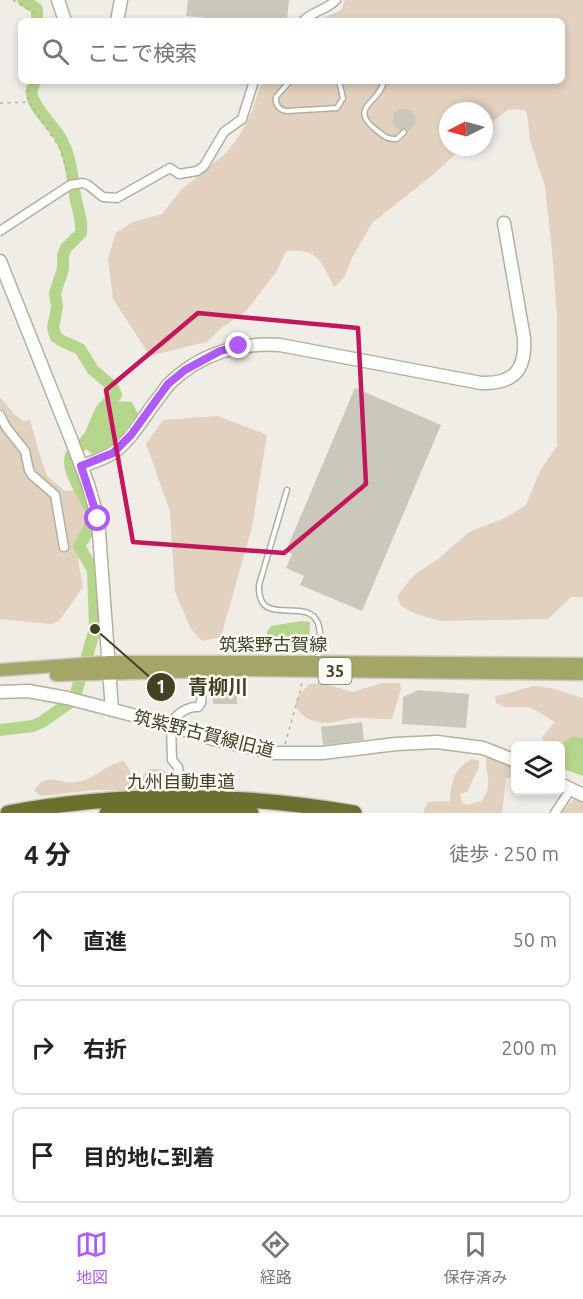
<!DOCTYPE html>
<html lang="ja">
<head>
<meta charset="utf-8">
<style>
  :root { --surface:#fff; --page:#f6f6f6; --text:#222; --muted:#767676; --line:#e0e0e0; --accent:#ae5bf7 }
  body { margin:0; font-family:Ubuntu,"Noto Sans JP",sans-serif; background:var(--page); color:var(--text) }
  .controls { position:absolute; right:18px; bottom:18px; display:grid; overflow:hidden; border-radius:9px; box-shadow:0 3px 9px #0003 }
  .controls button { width:54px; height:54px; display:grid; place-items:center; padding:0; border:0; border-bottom:2px solid var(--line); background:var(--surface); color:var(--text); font:30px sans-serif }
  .compass { position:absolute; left:439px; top:102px; width:54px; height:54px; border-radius:50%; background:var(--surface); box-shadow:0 3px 9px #0003; rotate:264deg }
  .stop { position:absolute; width:18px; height:18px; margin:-14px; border:4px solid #ae5bf7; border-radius:50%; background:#fff }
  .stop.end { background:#ae5bf7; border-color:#fff; box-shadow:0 2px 6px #0008 }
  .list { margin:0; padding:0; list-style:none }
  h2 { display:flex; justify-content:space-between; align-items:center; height:78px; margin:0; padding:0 24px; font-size:26px }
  h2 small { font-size:20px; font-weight:400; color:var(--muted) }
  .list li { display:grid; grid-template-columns:39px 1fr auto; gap:18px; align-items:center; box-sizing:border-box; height:96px; margin:0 12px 12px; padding:0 12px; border:2px solid var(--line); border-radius:9px }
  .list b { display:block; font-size:22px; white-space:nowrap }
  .list em { font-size:20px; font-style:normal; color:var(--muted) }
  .icon { flex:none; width:33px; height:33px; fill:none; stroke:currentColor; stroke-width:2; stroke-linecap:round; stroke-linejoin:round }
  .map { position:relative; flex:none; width:583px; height:813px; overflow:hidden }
  .search { position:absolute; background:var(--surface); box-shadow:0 3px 9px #0003; left:18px; right:18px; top:18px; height:66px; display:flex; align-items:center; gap:15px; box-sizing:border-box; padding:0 21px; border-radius:9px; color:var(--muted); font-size:22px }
  .sheet { height:402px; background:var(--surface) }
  nav { display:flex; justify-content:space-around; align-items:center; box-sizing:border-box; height:84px; border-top:2px solid var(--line); background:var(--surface); font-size:16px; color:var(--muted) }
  nav a { display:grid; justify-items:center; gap:3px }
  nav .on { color:var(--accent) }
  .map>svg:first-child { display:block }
  .green { fill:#e1d1be }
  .water { fill:#b5d58c }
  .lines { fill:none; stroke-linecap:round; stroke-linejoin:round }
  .river { stroke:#b5d58c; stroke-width:12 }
  .building { fill:#cac8ba }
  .lane-casing { stroke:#b1afa0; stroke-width:7 }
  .street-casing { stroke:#b1afa0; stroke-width:11 }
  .secondary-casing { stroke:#b3b19a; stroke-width:15 }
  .primary-casing { stroke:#cacac1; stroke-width:15 }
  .highway-casing { stroke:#cacac1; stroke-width:18 }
  .path { stroke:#b4b285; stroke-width:1.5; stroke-dasharray:3 4.5; stroke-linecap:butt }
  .lane { stroke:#fff; stroke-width:4 }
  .street { stroke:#fff; stroke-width:8 }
  .secondary { stroke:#fff; stroke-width:12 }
  .primary { stroke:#a4a668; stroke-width:12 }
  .highway { stroke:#6b702e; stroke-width:15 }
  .route { stroke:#ae5bf7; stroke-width:8 }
  .marked { fill:none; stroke:#c2185b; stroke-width:4.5; stroke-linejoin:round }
  .labels { text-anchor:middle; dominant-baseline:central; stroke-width:5; stroke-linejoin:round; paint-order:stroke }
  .shield { fill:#fbfaf7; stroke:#7a7963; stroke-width:1.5 }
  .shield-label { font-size:16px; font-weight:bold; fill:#424223 }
  .street-label { font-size:18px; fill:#424223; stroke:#fbfaf7 }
  .leader { fill:none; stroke:#424223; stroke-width:2 }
  .callout-dot { fill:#424223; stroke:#fbfaf7; stroke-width:2 }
  .mark-label { font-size:18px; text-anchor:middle; font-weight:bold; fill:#fff }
  .callout-label { font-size:20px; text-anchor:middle; font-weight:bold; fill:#424223; stroke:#fbfaf7; stroke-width:5; stroke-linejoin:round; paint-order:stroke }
</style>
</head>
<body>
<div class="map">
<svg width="583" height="813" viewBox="0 0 583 813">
  <rect width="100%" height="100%" fill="#efede6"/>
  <path class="green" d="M345,0H583V597H571L548,619L440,621L416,614L401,606L397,596L414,575L437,560L469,532L505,518L526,505L540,471L557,446V317L552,251L545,186L530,140L527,114L525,110L509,109L484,128V111H448V147H463L434,174L372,223L352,258L344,278L334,287C321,261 318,248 286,251L277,271L245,312L224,326L206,342L150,356L113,299L108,258L116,233L133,222L162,214L182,189L225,154L240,135L252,112L259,89L264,81H562V21H316L341,10Z
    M0,397L14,414L24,422L30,420L38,449L47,476L65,491L73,490C82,497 93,511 89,523C86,533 80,537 79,549C77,561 81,575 83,587L59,621L51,624L0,619Z
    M218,416L267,435L252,527L221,637L202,641L191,629L175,592L170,511L146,444L163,420Z
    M321,683L353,692L382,683H400L401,689L392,719C378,720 364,716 353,718C344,719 335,723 325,723C316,723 296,716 296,703C296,696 305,689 309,684Z
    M534,686L551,688L583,698V738L573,736L559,745H545L542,737L555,722L530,707H505L496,703L495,696C509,694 520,689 534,686Z
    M486,757L515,767V775L506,779L502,813H423L427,803C434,800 442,802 450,801C451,782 454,768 472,759L479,761V767L467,792L460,794L462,802L466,805L482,801C494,780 485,778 486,757Z
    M124,761L129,769L133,780L138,781L149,769H161L169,774L190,772L199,781L200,788L167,787L138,790H94L42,796L34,791C47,770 59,785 77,782C94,780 106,764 124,761Z
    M579,798L583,800V813H560L574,799Z"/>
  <path class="water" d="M116,401L132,402L138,414C124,432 114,448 92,454L85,448C98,433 102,415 116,401Z
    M301,621L310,622L309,646H267V632L271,626Z
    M573,736L583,738V776L561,768L560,746L559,745Z"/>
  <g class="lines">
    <path class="river" d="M23,0L37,9V21
      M35,81C35,84 33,86 32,89C28,103 54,126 60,137C72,157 72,179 76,201C79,212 82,221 81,233L66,248L63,255V269L55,293L57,307L53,328L56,337L62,341L80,349L93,370L112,386L116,395L101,410L90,436L82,445
      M0,730L33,726L42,722L72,701L76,693L95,629L93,570L79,546C83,540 89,531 91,524C96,502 64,477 71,455"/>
  </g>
  <path class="building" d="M188,0H289L287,21H241L186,16Z
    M400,108L411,110L415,116V124L410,130L404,128L400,130L393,124L394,113Z
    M355,388L441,425L362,611L300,585L304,576L286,568L292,554L286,551Z
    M212,686H237V704H213Z
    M419,690L469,694L466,728L402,724L403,697Z
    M362,722L364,740L323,745L321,727Z"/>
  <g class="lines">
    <defs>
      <path id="lane" d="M290,81L276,97C275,105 279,110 287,111L337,108L343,98L339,81
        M384,81C380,103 348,107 375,129C383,135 387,140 397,139L404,132
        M287,490L259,585C257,630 306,595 318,623C322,634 319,649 318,661"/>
      <path id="street" d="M303,21C313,11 328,9 336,0
        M0,231L70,185L83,183L88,185L103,197L117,198L170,168L179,174L197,171L204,166L224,132L242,119L254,81
        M0,415L6,427L25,451L29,470L32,475L55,495L64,547
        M180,782L178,767L172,760L171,725C174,715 188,706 198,707L201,703L203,671
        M555,813L571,789"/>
      <path id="secondary" d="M58,0L65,21
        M117,21L121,0
        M0,261L71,439L88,484L98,519L112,710
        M81,466C91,463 102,459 111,454C130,442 143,418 156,401C161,395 165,388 170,383C200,354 239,342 280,345L481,383C514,384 526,370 524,338L504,223
        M0,692L28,691L67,698L171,725L213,739L274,753H322L396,744L437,742L483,748L516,761
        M560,784L583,795"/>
      <path id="primary" d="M0,670L109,662H318L583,664
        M56,675L248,670L583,674"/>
      <path id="highway" d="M8,813C121,792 241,793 354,813
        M107,813L174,810L251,813"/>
    </defs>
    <use href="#lane" class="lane-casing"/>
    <use href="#street" class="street-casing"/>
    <use href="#secondary" class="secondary-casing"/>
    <use href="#primary" class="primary-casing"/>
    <use href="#highway" class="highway-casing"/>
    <path class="path" d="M13,0L35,13V21
      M29,100L28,93L32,81
      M0,103L29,102L60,148L69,178
      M285,744L301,688L302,679"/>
    <use href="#lane" class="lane"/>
    <use href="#street" class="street"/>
    <use href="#secondary" class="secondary"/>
    <use href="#primary" class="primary"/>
    <use href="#highway" class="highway"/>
  </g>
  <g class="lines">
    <path class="route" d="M98,519L81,466L113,453L131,435L168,384L185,370L220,351L239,346"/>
  </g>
  <path class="marked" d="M198,313L358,328L366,484L284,553L133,542L106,390Z"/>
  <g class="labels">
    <rect class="shield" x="318.5" y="658" width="33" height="26" rx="4.5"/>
    <g class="shield-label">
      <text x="335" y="671">35</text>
    </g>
    <g class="street-label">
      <text x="273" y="644">筑紫野古賀線</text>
      <text transform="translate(204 733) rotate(14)">筑紫野古賀線旧道</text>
      <text x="181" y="781">九州自動車道</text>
    </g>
  </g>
  <path class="leader" d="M95 629L161 687"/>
  <g class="callout-dot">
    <circle cx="95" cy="629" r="6"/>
    <circle cx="161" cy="687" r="15"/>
  </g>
  <g class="mark-label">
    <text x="161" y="693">1</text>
  </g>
  <g class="callout-label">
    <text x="218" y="694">青柳川</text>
  </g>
</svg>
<div class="controls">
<button><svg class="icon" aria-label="layers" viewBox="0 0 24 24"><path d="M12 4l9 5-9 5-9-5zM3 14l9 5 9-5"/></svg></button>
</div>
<svg class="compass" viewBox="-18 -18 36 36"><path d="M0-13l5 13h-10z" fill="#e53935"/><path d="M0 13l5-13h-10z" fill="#767676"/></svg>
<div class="stop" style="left:98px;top:519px"></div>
<div class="stop end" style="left:239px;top:346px"></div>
<div class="search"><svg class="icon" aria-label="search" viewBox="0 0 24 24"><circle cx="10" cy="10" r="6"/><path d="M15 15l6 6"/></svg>ここで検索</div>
</div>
<section class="sheet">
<h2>4 分<small>徒歩 · 250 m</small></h2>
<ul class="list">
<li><svg class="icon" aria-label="ahead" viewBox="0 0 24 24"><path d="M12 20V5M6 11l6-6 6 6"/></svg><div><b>直進</b></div><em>50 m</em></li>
<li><svg class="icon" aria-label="right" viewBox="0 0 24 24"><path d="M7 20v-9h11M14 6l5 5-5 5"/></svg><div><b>右折</b></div><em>200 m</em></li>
<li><svg class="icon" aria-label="arrive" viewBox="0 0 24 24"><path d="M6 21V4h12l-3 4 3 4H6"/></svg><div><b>目的地に到着</b></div></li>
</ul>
</section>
<nav>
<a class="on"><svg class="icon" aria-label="map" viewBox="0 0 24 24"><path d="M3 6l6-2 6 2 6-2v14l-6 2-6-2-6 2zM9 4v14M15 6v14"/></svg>地図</a>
<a><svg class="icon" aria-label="directions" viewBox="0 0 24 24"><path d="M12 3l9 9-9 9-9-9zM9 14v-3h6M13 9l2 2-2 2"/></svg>経路</a>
<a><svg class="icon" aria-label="saved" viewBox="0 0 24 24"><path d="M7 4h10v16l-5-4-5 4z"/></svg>保存済み</a>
</nav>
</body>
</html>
